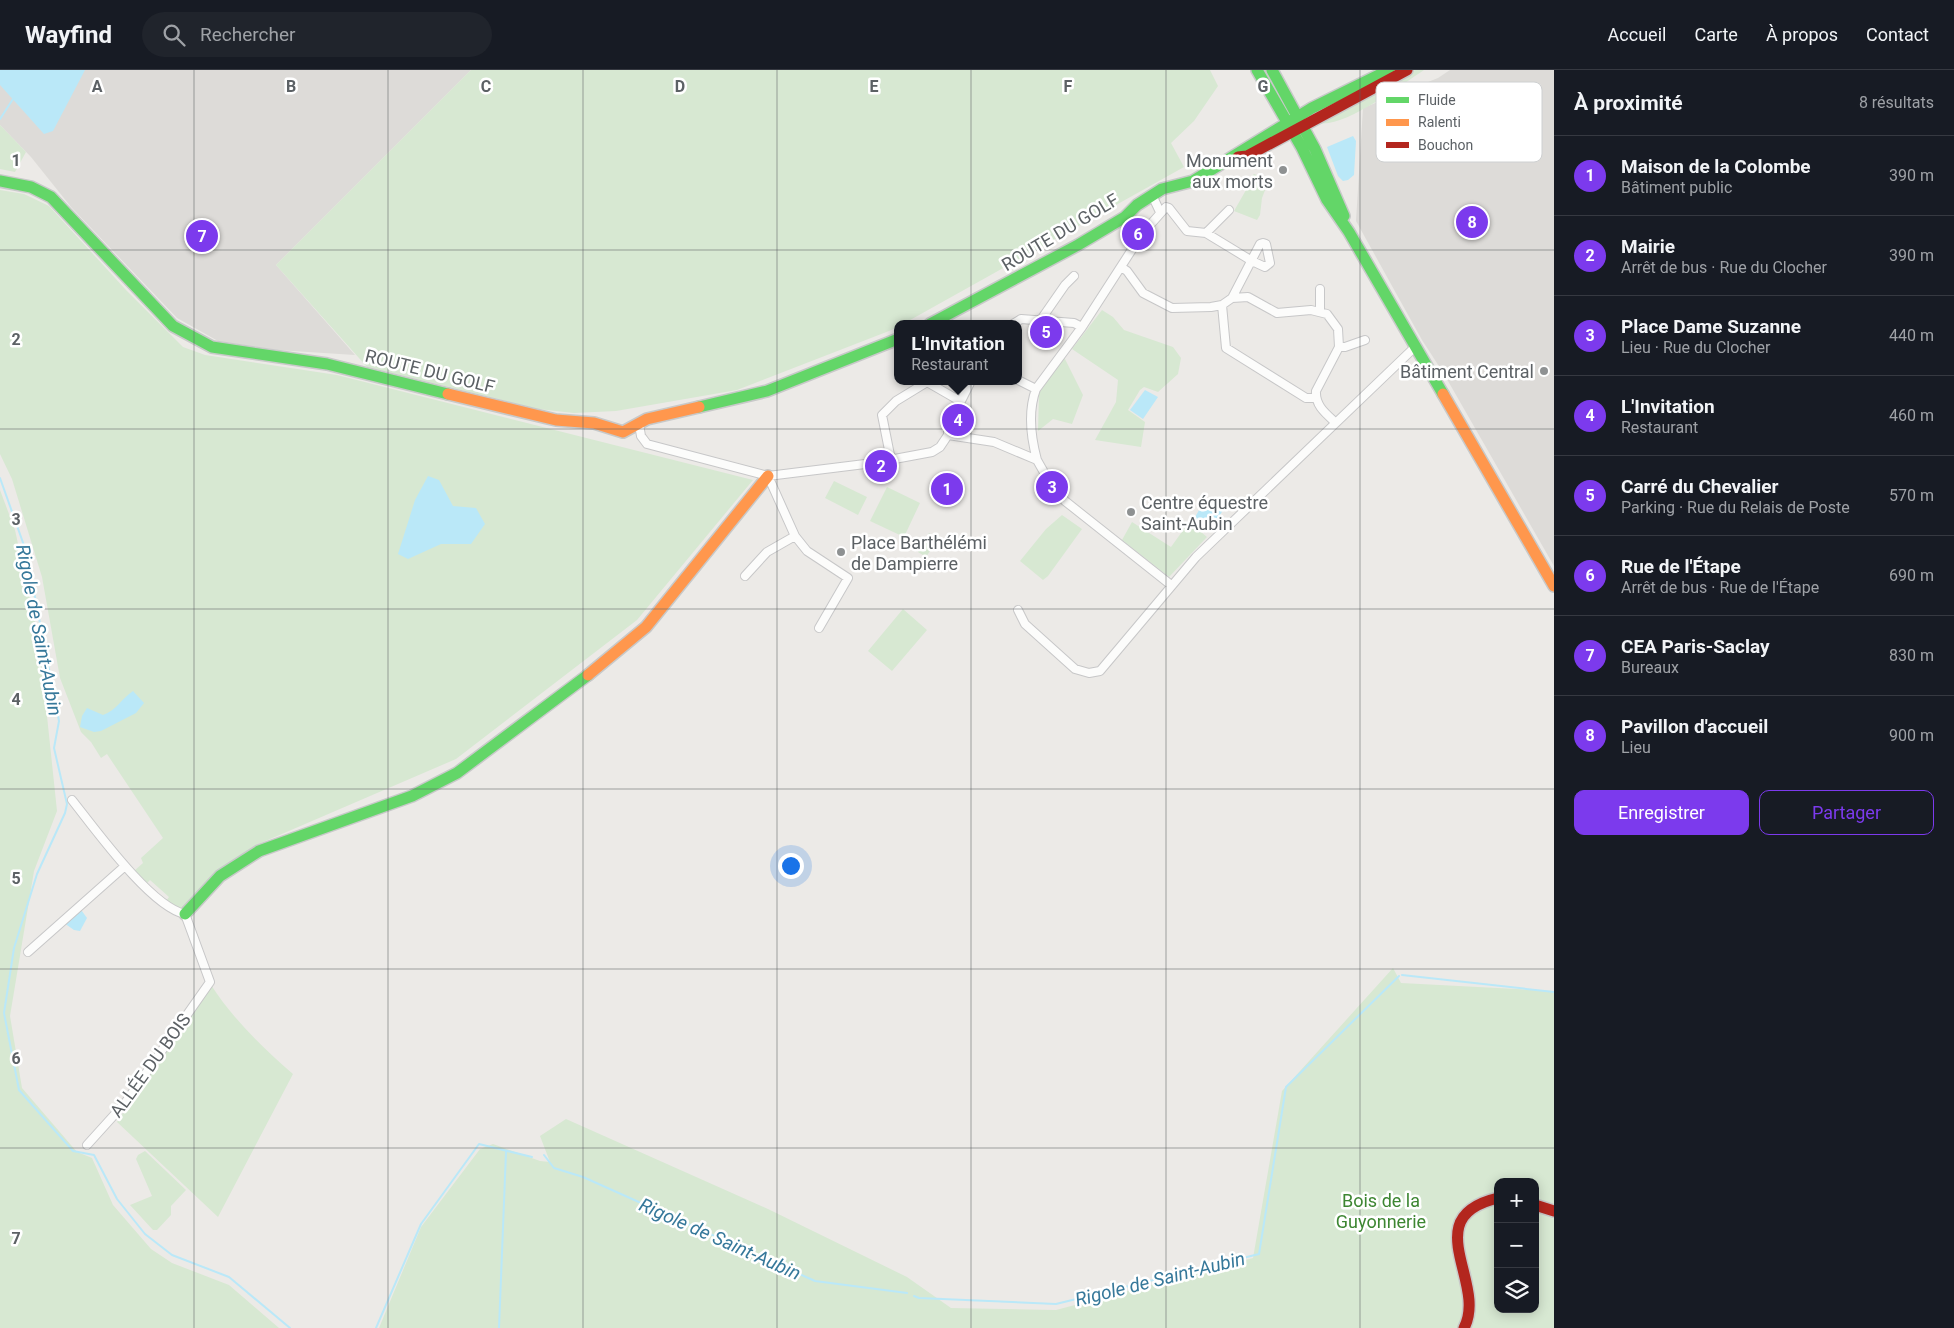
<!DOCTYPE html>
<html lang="fr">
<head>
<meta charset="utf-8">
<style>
  :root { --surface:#171b24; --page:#20242c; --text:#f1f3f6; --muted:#9ea1a6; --line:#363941; --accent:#7c3aed }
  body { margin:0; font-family:Roboto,sans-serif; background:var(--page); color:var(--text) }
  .controls { position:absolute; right:15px; bottom:15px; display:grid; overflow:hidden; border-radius:10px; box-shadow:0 2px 12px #0003 }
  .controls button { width:45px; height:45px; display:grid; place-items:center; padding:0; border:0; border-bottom:1px solid var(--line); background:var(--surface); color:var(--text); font:25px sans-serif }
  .you { position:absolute; left:790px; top:795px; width:18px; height:18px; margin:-12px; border:4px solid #fff; border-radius:50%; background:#1a73e8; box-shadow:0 0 0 8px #1a73e833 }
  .badge { display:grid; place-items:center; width:32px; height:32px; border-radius:50%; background:var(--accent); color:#fff; font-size:16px; font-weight:700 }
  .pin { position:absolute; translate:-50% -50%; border:2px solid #fff; box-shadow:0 1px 5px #0006 }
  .popup { position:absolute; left:894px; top:250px; width:128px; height:65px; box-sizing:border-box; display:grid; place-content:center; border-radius:10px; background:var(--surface); filter:drop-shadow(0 1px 4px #0005); font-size:16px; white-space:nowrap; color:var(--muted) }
  .popup b { font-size:19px; color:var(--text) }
  .popup::after { content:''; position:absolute; left:50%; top:100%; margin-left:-10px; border:10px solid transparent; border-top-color:var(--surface) }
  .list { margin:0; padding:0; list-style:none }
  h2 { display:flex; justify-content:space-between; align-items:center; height:65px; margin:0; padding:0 20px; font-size:21px }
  h2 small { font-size:16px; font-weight:400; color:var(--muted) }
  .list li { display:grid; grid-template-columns:32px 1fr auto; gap:15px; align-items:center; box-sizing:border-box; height:80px; padding:0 20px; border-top:1px solid var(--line) }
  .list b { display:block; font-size:19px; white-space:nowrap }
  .list p { margin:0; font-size:16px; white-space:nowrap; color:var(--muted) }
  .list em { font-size:16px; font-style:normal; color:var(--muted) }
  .actions { display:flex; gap:10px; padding:15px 20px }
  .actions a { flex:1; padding:11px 0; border:1px solid var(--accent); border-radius:10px; text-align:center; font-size:18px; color:var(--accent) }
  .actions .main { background:var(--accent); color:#fff }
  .icon { flex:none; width:28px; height:28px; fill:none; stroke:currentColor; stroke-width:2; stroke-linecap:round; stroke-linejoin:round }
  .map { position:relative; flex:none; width:1554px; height:1258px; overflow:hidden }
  header { display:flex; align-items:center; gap:30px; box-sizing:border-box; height:70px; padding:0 25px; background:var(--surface); border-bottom:1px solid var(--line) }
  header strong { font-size:24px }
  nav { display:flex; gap:28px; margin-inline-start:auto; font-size:18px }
  .search { width:350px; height:45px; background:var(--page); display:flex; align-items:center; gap:12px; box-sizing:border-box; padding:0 18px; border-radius:28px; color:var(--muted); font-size:19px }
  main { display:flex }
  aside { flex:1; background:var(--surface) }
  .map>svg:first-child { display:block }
  .industrial { fill:#dddbd8 }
  .green { fill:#d7e8d2; fill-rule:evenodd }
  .water { fill:#bae8f8 }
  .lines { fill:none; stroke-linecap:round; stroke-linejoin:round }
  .stream { stroke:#bae8f8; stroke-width:2 }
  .street-casing { stroke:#c7c7c8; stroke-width:10 }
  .fast-casing { stroke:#c8c9c9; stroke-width:14 }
  .slow-casing { stroke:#c8c9c9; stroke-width:14 }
  .jam-casing { stroke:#c8c9c9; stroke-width:14 }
  .street { stroke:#fcfcfb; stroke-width:8 }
  .fast { stroke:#63d668; stroke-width:11 }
  .slow { stroke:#ff974d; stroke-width:11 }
  .jam { stroke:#b3261e; stroke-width:11 }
  .grid { fill:none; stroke:#5c6165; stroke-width:1; stroke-opacity:0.55 }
  .poi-dot { fill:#8e9192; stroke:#fff; stroke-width:2 }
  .labels { text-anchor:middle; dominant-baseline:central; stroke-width:5; stroke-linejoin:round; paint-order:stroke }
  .poi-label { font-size:18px; fill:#5c6165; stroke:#fff; text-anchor:end }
  .street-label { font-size:18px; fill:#5c6165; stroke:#fff }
  .park-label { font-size:18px; fill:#3d8632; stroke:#fff }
  .water-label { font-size:19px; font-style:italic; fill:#36789a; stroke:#fff }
  .key { fill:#fff; stroke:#ced0d1; stroke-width:1 }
  .key-label { font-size:14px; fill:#5c6165 }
  .grid-label { font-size:16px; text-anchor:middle; font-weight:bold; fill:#5c6165; stroke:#fff; stroke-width:5; stroke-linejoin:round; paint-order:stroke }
</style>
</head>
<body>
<header>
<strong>Wayfind</strong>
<div class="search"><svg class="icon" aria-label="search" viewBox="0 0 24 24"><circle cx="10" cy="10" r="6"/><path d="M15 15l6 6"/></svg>Rechercher</div>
<nav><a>Accueil</a><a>Carte</a><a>À propos</a><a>Contact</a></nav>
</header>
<main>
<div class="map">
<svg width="1554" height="1258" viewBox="0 0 1554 1258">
  <rect width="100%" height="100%" fill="#eceae7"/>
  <path class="industrial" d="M0,0H471L276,195L355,285L277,280L218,271L177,248L71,137L31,87L0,55Z
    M1450,0H1554V496L1444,304L1422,270L1356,151L1363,38L1438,8Z"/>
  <path class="green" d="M471,0H1210L1218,16L1194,51L1171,73L1184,97L903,254H898V257L889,261L737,320L616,341L574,343L538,339L367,297L276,195Z
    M1415,0H1424C1401,15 1343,59 1318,53Z
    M0,55L26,82L15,102L0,99Z
    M1254,104L1269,110L1262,128L1260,145L1257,150L1234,141L1246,120L1244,113Z
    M0,120L24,124L49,136L126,220L183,277L205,285L337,305L753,410L637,550L456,689L254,776L215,803L186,836L177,839L166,831L169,827L150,810L147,813L134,801L143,793L141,788L163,768L107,684L101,688L91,672L81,662L60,608L42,507L12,409L0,384Z
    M1102,240L1113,247L1124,260L1173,277L1181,288L1178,304L1158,322L1144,317L1140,320L1128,340L1145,352L1141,377L1095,370L1116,332L1118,310L1072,279Z
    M1064,287L1083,325L1072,354L1053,349L1038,361L1039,323Z
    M834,411L867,427L858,445L825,428Z
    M887,417L920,433L904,467L870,451Z
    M0,420L15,460L39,570L57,741L34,801L10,946L22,1018L77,1082L92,1088L113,1135L151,1179L172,1193L229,1215L279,1258H0Z
    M1062,445L1082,459L1048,506L1043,510L1020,491L1046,459Z
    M1132,452L1171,477L1189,452L1207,467L1169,507L1122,470Z
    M929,463L938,469L926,487L918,482Z
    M903,539L927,560L892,601L868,581Z
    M1393,898L1401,913L1554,921V1258H379L421,1157L480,1079L493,1074L540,1091L550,1092L540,1066L566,1049L768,1139L907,1207L951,1238L1056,1240L1253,1188L1282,1021ZM1498,1112H1535V1239H1498Z
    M211,915C233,949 262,977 293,1004L218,1147L117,1052Z
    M145,1081L186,1120L171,1136V1145L157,1160H153L130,1135L152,1126L136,1089L138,1085Z"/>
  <path class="water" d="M0,0H85L53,61L44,64L0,15Z
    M1353,66L1356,71L1354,105L1348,110L1343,111L1338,106L1327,77Z
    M1145,320L1158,327L1143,349L1130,340Z
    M428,406L439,410L453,436L476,438L485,454L471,474H441L408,489L398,484L415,430Z
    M1206,428L1221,436L1223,440L1212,459L1204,457L1194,449Z
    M133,621L144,633L136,643L101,661L94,662L80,657L82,646L87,638L103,645C116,641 122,628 133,621Z
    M79,837L87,848L80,861L74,860L64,853Z"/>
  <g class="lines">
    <path class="stream" d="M0,49L13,29
      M0,408L26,481L59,651L54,678L67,734L65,743L37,804L14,878L4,943L19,1020L73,1081L94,1085L117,1129L145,1164L172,1185L229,1207L290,1258
      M1402,905L1554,922
      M544,1085L554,1098L583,1107L815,1211L907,1223
      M914,1226L919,1228L1056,1234L1259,1184L1286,1017L1399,906
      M376,1258L421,1154L479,1074L532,1087
      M499,1258L506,1082"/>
    <defs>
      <path id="street" d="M1152,125L1160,142
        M1206,163L1229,140
        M1121,197L1127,201L1143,223L1172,238L1211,237L1222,235L1232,228L1248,227L1277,243L1311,240L1327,244L1338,259L1339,277L1316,321C1315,335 1325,343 1335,352
        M1320,219V242
        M1222,235L1226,278L1306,328H1315
        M1040,251L1065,215L1074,206
        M1013,254L1021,249L1074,253L1082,257
        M1339,277H1345L1365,270
        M1018,310L1036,319
        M639,354L641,366L647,374L768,406L873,393L932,382L940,377L948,365L994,372L1037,390L1050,413L1065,431L1171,515
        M948,365V357L971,311
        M891,390L882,345L896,331L927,312L960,331
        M1037,390C1031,368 1028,341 1036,319L1082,257L1142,164L1166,137L1169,138L1187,161L1206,163L1252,191L1265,197L1270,193L1266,174L1263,173L1260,174L1232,228
        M768,406L795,466L807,481L848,508L819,558
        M745,506L767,482L795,466
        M1018,540L1025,554L1075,599L1089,603L1100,601L1196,487L1415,277
        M72,730C95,759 151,837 185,844L210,912L125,1033L87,1075
        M28,882L125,796"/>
      <path id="fast" d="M1257,0L1302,78L1327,130L1349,162L1443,324
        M1272,0L1315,79L1344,146
        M0,111L31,117L51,127L173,256L212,277L327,294L448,324
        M930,254L1078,175L1125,147L1137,135L1162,119L1193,111L1312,38L1389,0
        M699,337L767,321L898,269
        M185,844L220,806L259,781L412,726L457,703L588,605"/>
      <path id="slow" d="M448,324L556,350L594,353L623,362L647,349L699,337
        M1443,324L1554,516
        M588,605L646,557L768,406"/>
      <path id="jam" d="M1238,87L1247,86L1407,0
        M1535,1135L1554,1141
        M1464,1258C1488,1213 1416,1147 1498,1128"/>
    </defs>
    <use href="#street" class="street-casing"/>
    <use href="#fast" class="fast-casing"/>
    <use href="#slow" class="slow-casing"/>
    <use href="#jam" class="jam-casing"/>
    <use href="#street" class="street"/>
    <use href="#fast" class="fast"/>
    <use href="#slow" class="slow"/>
    <use href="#jam" class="jam"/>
  </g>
  <path class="grid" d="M194,0V1258M388,0V1258M583,0V1258M777,0V1258M971,0V1258M1166,0V1258M1360,0V1258M0,180H1554M0,359H1554M0,539H1554M0,719H1554M0,899H1554M0,1078H1554"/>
  <g class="poi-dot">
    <circle cx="1283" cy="100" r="5"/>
    <circle cx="1544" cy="301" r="5"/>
    <circle cx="1131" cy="442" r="5"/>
    <circle cx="841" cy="482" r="5"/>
  </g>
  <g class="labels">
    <g class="poi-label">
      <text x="1273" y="90">Monument<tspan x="1273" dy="21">aux morts</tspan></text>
      <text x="1534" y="301">Bâtiment Central</text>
      <text x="1141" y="432" text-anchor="start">Centre équestre<tspan x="1141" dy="21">Saint-Aubin</tspan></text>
      <text x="851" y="472" text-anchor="start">Place Barthélémi<tspan x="851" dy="21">de Dampierre</tspan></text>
    </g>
    <g class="street-label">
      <text transform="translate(1060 162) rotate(-31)">ROUTE DU GOLF</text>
      <text transform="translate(430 301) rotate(14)">ROUTE DU GOLF</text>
      <text transform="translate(150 995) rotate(-54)">ALLÉE DU BOIS</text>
    </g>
    <g class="park-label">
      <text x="1381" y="1130">Bois de la<tspan x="1381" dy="21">Guyonnerie</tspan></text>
    </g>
    <g class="water-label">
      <text transform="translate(39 560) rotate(79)">Rigole de Saint-Aubin</text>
      <text transform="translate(720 1169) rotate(24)">Rigole de Saint-Aubin</text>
      <text transform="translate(1160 1209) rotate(-14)">Rigole de Saint-Aubin</text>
    </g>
  </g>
  <rect x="1376" y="12" width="166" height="80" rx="8" class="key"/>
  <rect x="1386" y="27" width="23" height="6" fill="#63d668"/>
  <rect x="1386" y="49" width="23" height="7" fill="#ff974d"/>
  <rect x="1386" y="72" width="23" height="6" fill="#b3261e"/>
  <g class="key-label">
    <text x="1418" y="35">Fluide</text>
    <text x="1418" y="57">Ralenti</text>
    <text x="1418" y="80">Bouchon</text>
  </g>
  <g class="grid-label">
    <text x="97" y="22">A</text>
    <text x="291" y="22">B</text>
    <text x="486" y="22">C</text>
    <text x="680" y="22">D</text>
    <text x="874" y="22">E</text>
    <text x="1068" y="22">F</text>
    <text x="1263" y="22">G</text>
    <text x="16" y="96">1</text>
    <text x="16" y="275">2</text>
    <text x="16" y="455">3</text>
    <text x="16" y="635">4</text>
    <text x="16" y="814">5</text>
    <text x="16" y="994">6</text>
    <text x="16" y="1174">7</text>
  </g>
</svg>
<div class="controls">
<button>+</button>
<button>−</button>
<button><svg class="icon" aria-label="layers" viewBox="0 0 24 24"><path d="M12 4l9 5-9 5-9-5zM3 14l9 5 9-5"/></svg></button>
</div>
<div class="you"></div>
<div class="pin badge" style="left:947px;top:419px">1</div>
<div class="pin badge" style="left:881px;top:396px">2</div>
<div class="pin badge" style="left:1052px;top:417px">3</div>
<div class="pin badge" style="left:958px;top:350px">4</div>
<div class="popup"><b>L'Invitation</b>Restaurant</div>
<div class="pin badge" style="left:1046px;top:262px">5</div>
<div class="pin badge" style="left:1138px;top:164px">6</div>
<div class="pin badge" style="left:202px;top:166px">7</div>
<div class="pin badge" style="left:1472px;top:152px">8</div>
</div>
<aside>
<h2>À proximité<small>8 résultats</small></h2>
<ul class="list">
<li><span class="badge">1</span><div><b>Maison de la Colombe</b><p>Bâtiment public</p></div><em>390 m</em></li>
<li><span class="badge">2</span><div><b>Mairie</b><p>Arrêt de bus · Rue du Clocher</p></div><em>390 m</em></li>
<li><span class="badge">3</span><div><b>Place Dame Suzanne</b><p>Lieu · Rue du Clocher</p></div><em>440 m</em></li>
<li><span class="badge">4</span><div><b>L'Invitation</b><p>Restaurant</p></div><em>460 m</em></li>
<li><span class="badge">5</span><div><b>Carré du Chevalier</b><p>Parking · Rue du Relais de Poste</p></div><em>570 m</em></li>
<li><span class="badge">6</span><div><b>Rue de l'Étape</b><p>Arrêt de bus · Rue de l'Étape</p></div><em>690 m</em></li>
<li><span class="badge">7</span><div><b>CEA Paris-Saclay</b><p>Bureaux</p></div><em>830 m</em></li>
<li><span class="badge">8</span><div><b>Pavillon d'accueil</b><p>Lieu</p></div><em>900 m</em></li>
</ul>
<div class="actions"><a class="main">Enregistrer</a><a>Partager</a></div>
</aside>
</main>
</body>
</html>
